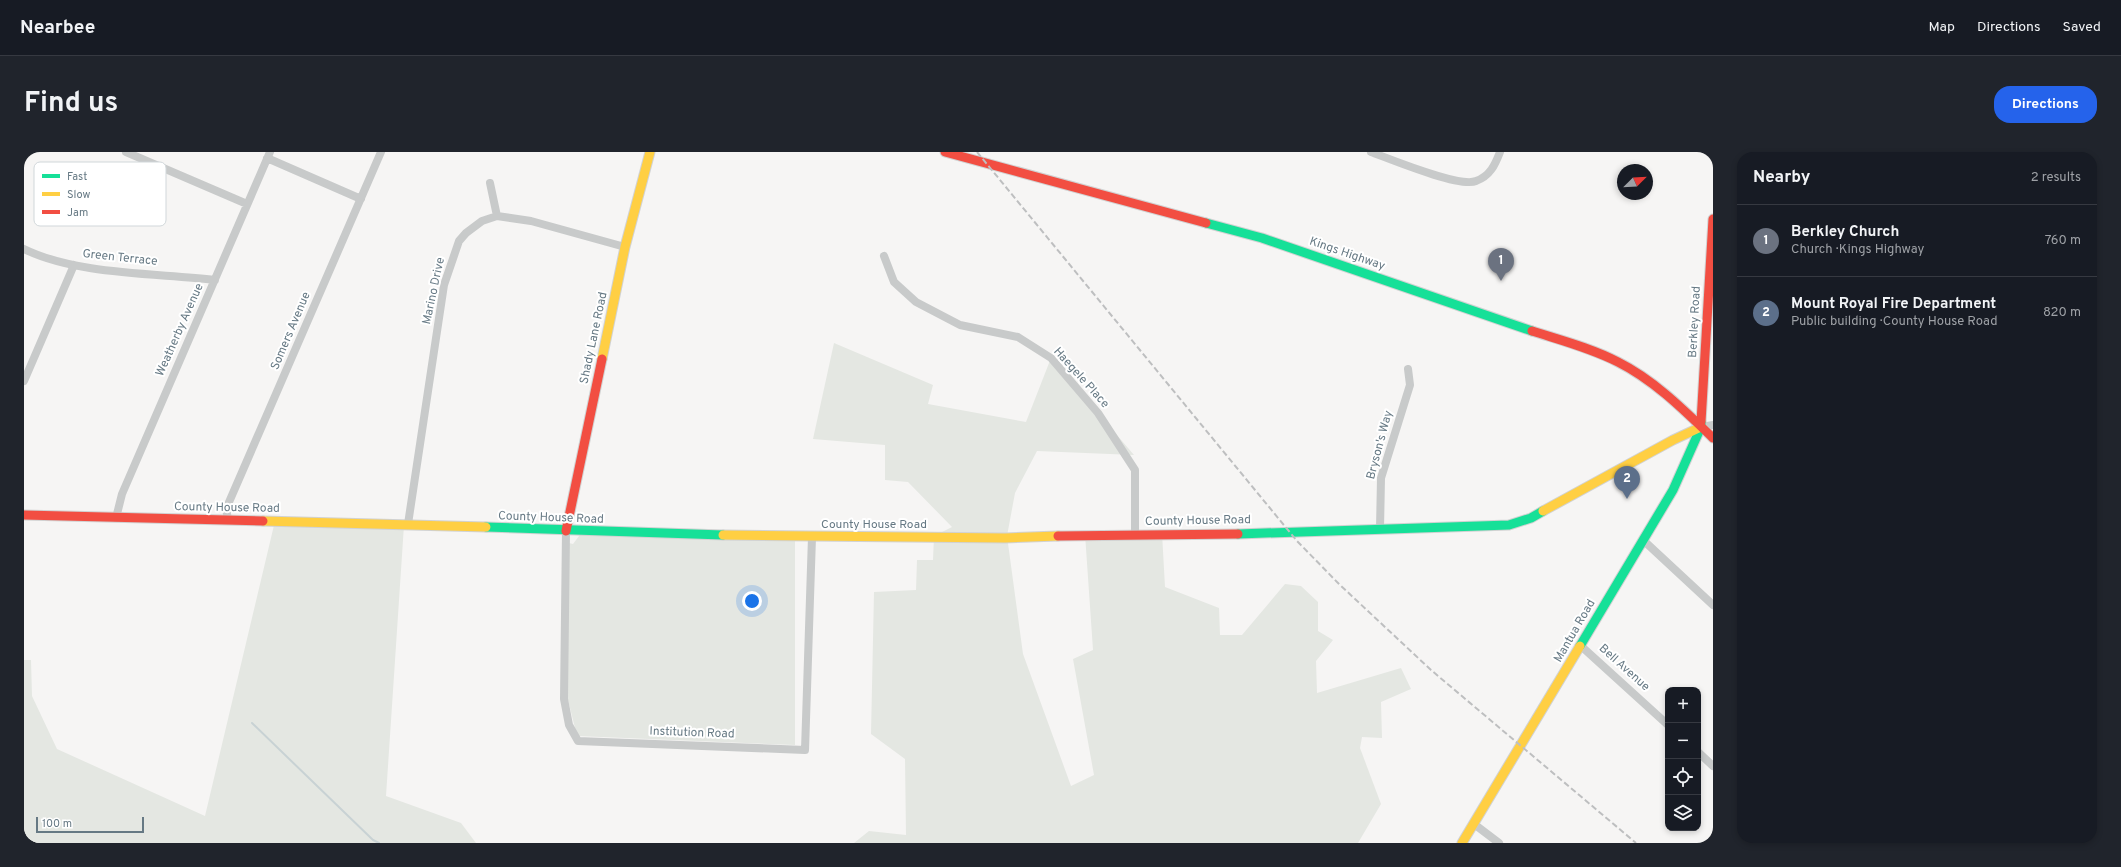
<!DOCTYPE html>
<html lang="en">
<head>
<meta charset="utf-8">
<style>
  :root { --surface:#171b24; --page:#20242c; --text:#f1f3f6; --muted:#9ea1a6; --line:#363941; --accent:#2563eb }
  body { margin:0; font-family:Overpass,sans-serif; background:var(--page); color:var(--text) }
  .controls { position:absolute; right:12px; bottom:12px; display:grid; overflow:hidden; border-radius:8px; box-shadow:0 2px 6px #0003 }
  .controls button { width:36px; height:36px; display:grid; place-items:center; padding:0; border:0; border-bottom:1px solid var(--line); background:var(--surface); color:var(--text); font:20px sans-serif }
  .compass { position:absolute; left:1593px; top:12px; width:36px; height:36px; border-radius:50%; background:var(--surface); box-shadow:0 2px 6px #0003; rotate:66deg }
  .scale { position:absolute; left:12px; bottom:10px; width:108px; box-sizing:border-box; padding-left:4px; border:2px solid #667984; border-top:0; font-size:11px; line-height:14px; white-space:nowrap; color:#667984; -webkit-text-stroke:3px #fff; paint-order:stroke }
  .you { position:absolute; left:728px; top:449px; width:14px; height:14px; margin:-10px; border:3px solid #fff; border-radius:50%; background:#1a73e8; box-shadow:0 0 0 6px #1a73e833 }
  .badge { display:grid; place-items:center; width:26px; height:26px; border-radius:50%; background:var(--accent); color:#fff; font-size:13px; font-weight:700 }
  .pin { position:absolute; translate:-50% -33px; filter:drop-shadow(0 1px 2px #0008) }
  .pin::after { content:''; position:absolute; top:21px; width:14px; height:12px; background:inherit; clip-path:polygon(0 0,100% 0,50% 100%) }
  .list { margin:0; padding:0; list-style:none }
  h2 { display:flex; justify-content:space-between; align-items:center; height:52px; margin:0; padding:0 16px; font-size:17px }
  h2 small { font-size:13px; font-weight:400; color:var(--muted) }
  .list li { display:grid; grid-template-columns:26px 1fr auto; gap:12px; align-items:center; box-sizing:border-box; height:72px; padding:0 16px; border-top:1px solid var(--line) }
  .list b { display:block; font-size:15px; white-space:nowrap }
  .list p { margin:0; font-size:13px; white-space:nowrap; color:var(--muted) }
  .list em { font-size:13px; font-style:normal; color:var(--muted) }
  .icon { flex:none; width:22px; height:22px; fill:none; stroke:currentColor; stroke-width:2; stroke-linecap:round; stroke-linejoin:round }
  .map { position:relative; flex:none; width:1689px; height:691px; overflow:hidden; border-radius:16px }
  header { display:flex; align-items:center; gap:24px; box-sizing:border-box; height:56px; padding:0 20px; background:var(--surface); border-bottom:1px solid var(--line) }
  header strong { font-size:19px }
  nav { display:flex; gap:22px; margin-inline-start:auto; font-size:14px }
  .intro { display:flex; align-items:center; justify-content:space-between; box-sizing:border-box; height:96px; padding:0 24px }
  h1 { margin:0; font-size:28px }
  .button { padding:10px 18px; border-radius:16px; background:var(--accent); color:#fff; font-size:14px; font-weight:700 }
  main { display:flex; gap:24px; padding:0 24px }
  aside { flex:1; background:var(--surface); border-radius:16px; box-shadow:0 2px 6px #0003 }
  .map>svg:first-child { display:block }
  .green { fill:#e4e7e2 }
  .lines { fill:none; stroke-linecap:round; stroke-linejoin:round }
  .stream { stroke:#c8d2d4; stroke-width:2 }
  .fast-casing { stroke:#d1d2d2; stroke-width:11 }
  .slow-casing { stroke:#d1d2d2; stroke-width:11 }
  .jam-casing { stroke:#d1d2d2; stroke-width:11 }
  .street { stroke:#c8caca; stroke-width:8 }
  .fast { stroke:#16e098; stroke-width:9 }
  .slow { stroke:#ffcf43; stroke-width:9 }
  .jam { stroke:#f24e42; stroke-width:9 }
  .rail { stroke:#bebfc0; stroke-width:2; stroke-dasharray:6 3; stroke-linecap:butt }
  .labels { text-anchor:middle; dominant-baseline:central; stroke-width:4; stroke-linejoin:round; paint-order:stroke }
  .street-label { font-size:12px; fill:#667984; stroke:#fff }
  .key { fill:#fff; stroke:#d1d7da; stroke-width:1 }
  .key-label { font-size:11px; fill:#667984 }
</style>
</head>
<body>
<header>
<strong>Nearbee</strong>
<nav><a>Map</a><a>Directions</a><a>Saved</a></nav>
</header>
<div class="intro"><h1>Find us</h1><a class="button">Directions</a></div>
<main>
<div class="map">
<svg width="1689" height="691" viewBox="0 0 1689 691">
  <rect width="100%" height="100%" fill="#f6f5f4"/>
  <path class="green" d="M810,191L909,233L904,252L1002,270L1027,206L1110,303L1013,299L991,341L983,384L999,502L1047,634L1070,623L1049,507L1069,498L1061,382L1138,381L1141,435L1195,456L1196,483H1218L1261,432L1277,434L1294,450V479L1309,488L1292,509L1293,541L1377,516L1387,537L1357,550L1358,586L1338,585L1336,596L1357,652L1334,691H830L845,679L882,683L881,607L847,582L850,440L892,438L893,408H909L910,384L928,375L884,330L861,328V293L789,287Z
    M251,369L380,373L362,644L437,671L452,691H0V508H7L8,544L33,597L181,664Z
    M558,380L771,384V593L553,584L543,544L545,391L549,392Z"/>
  <g class="lines">
    <path class="stream" d="M228,571L349,688L355,691"/>
    <defs>
      <path id="fast" d="M1182,71L1238,86L1508,179
        M462,375L699,383
        M1214,382L1485,373L1507,366L1519,359
        M1556,494L1649,338L1677,275V270"/>
      <path id="slow" d="M578,207L601,95L626,0
        M1519,359L1649,288L1677,275
        M239,369L462,375
        M699,383L981,386L1034,384
        M1438,691L1556,494"/>
      <path id="jam" d="M921,0L1182,71
        M1508,179C1536,188 1567,196 1594,210C1630,228 1660,258 1689,286
        M1677,270L1689,67
        M0,363L239,369
        M542,379L578,207
        M1034,384L1214,382"/>
    </defs>
    <use href="#fast" class="fast-casing"/>
    <use href="#slow" class="slow-casing"/>
    <use href="#jam" class="jam-casing"/>
    <path class="street" d="M102,0L223,52
      M1347,0C1366,7 1436,36 1452,29C1466,24 1471,13 1476,0
      M243,6L337,47
      M466,31L473,64
      M0,97C53,123 132,121 191,128
      M860,104L870,130L892,150L936,173L994,185L1027,206L1074,261L1111,318V382
      M0,229L50,113
      M1677,275L1689,273
      M92,366L98,342L246,0
      M204,367L202,357L357,0
      M384,372L420,133L435,89L442,81L458,69L473,64L507,69L601,95
      M1356,377L1357,326L1386,233L1384,217
      M542,379L540,547L545,573L554,589L781,598L788,385
      M1619,388L1689,453
      M1557,494L1644,573
      M1674,600L1689,614
      M1450,672L1475,691"/>
    <use href="#fast" class="fast"/>
    <use href="#slow" class="slow"/>
    <use href="#jam" class="jam"/>
    <path class="rail" d="M953,0L1273,389L1315,432L1407,518L1612,691"/>
  </g>
  <g class="labels">
    <g class="street-label">
      <text transform="translate(1323 102) rotate(19)">Kings Highway</text>
      <text transform="translate(96 106) rotate(6)">Green Terrace</text>
      <text transform="translate(410 139) rotate(-78)">Marino Drive</text>
      <text transform="translate(1671 170) rotate(-87)">Berkley Road</text>
      <text transform="translate(156 178) rotate(-66)">Weatherby Avenue</text>
      <text transform="translate(267 179) rotate(-67)">Somers Avenue</text>
      <text transform="translate(570 186) rotate(-78)">Shady Lane Road</text>
      <text transform="translate(1057 226) rotate(48)">Haegele Place</text>
      <text transform="translate(1356 293) rotate(-75)">Bryson's Way</text>
      <text transform="translate(203 356) rotate(1)">County House Road</text>
      <text transform="translate(527 366) rotate(2)">County House Road</text>
      <text transform="translate(1174 369) rotate(-1)">County House Road</text>
      <text x="850" y="373">County House Road</text>
      <text transform="translate(1551 479) rotate(-60)">Mantua Road</text>
      <text transform="translate(1600 516) rotate(42)">Bell Avenue</text>
      <text transform="translate(668 581) rotate(2)">Institution Road</text>
    </g>
  </g>
  <rect x="10" y="10" width="132" height="64" rx="6" class="key"/>
  <rect x="18" y="22" width="18" height="4" fill="#16e098"/>
  <rect x="18" y="40" width="18" height="4" fill="#ffcf43"/>
  <rect x="18" y="58" width="18" height="4" fill="#f24e42"/>
  <g class="key-label">
    <text x="43" y="28">Fast</text>
    <text x="43" y="46">Slow</text>
    <text x="43" y="64">Jam</text>
  </g>
</svg>
<div class="controls">
<button>+</button>
<button>−</button>
<button><svg class="icon" aria-label="locate" viewBox="0 0 24 24"><circle cx="12" cy="12" r="6"/><path d="M12 2v4M12 18v4M2 12h4M18 12h4"/></svg></button>
<button><svg class="icon" aria-label="layers" viewBox="0 0 24 24"><path d="M12 4l9 5-9 5-9-5zM3 14l9 5 9-5"/></svg></button>
</div>
<svg class="compass" viewBox="-18 -18 36 36"><path d="M0-13l5 13h-10z" fill="#e53935"/><path d="M0 13l5-13h-10z" fill="#9ea1a6"/></svg>
<div class="scale">100 m</div>
<div class="you"></div>
<div class="pin badge" style="left:1477px;top:129px;background:#6b7280">1</div>
<div class="pin badge" style="left:1603px;top:347px;background:#5c6f8a">2</div>
</div>
<aside>
<h2>Nearby<small>2 results</small></h2>
<ul class="list">
<li><span class="badge" style="background:#6b7280">1</span><div><b>Berkley Church</b><p>Church · Kings Highway</p></div><em>760 m</em></li>
<li><span class="badge" style="background:#5c6f8a">2</span><div><b>Mount Royal Fire Department</b><p>Public building · County House Road</p></div><em>820 m</em></li>
</ul>
</aside>
</main>
</body>
</html>
